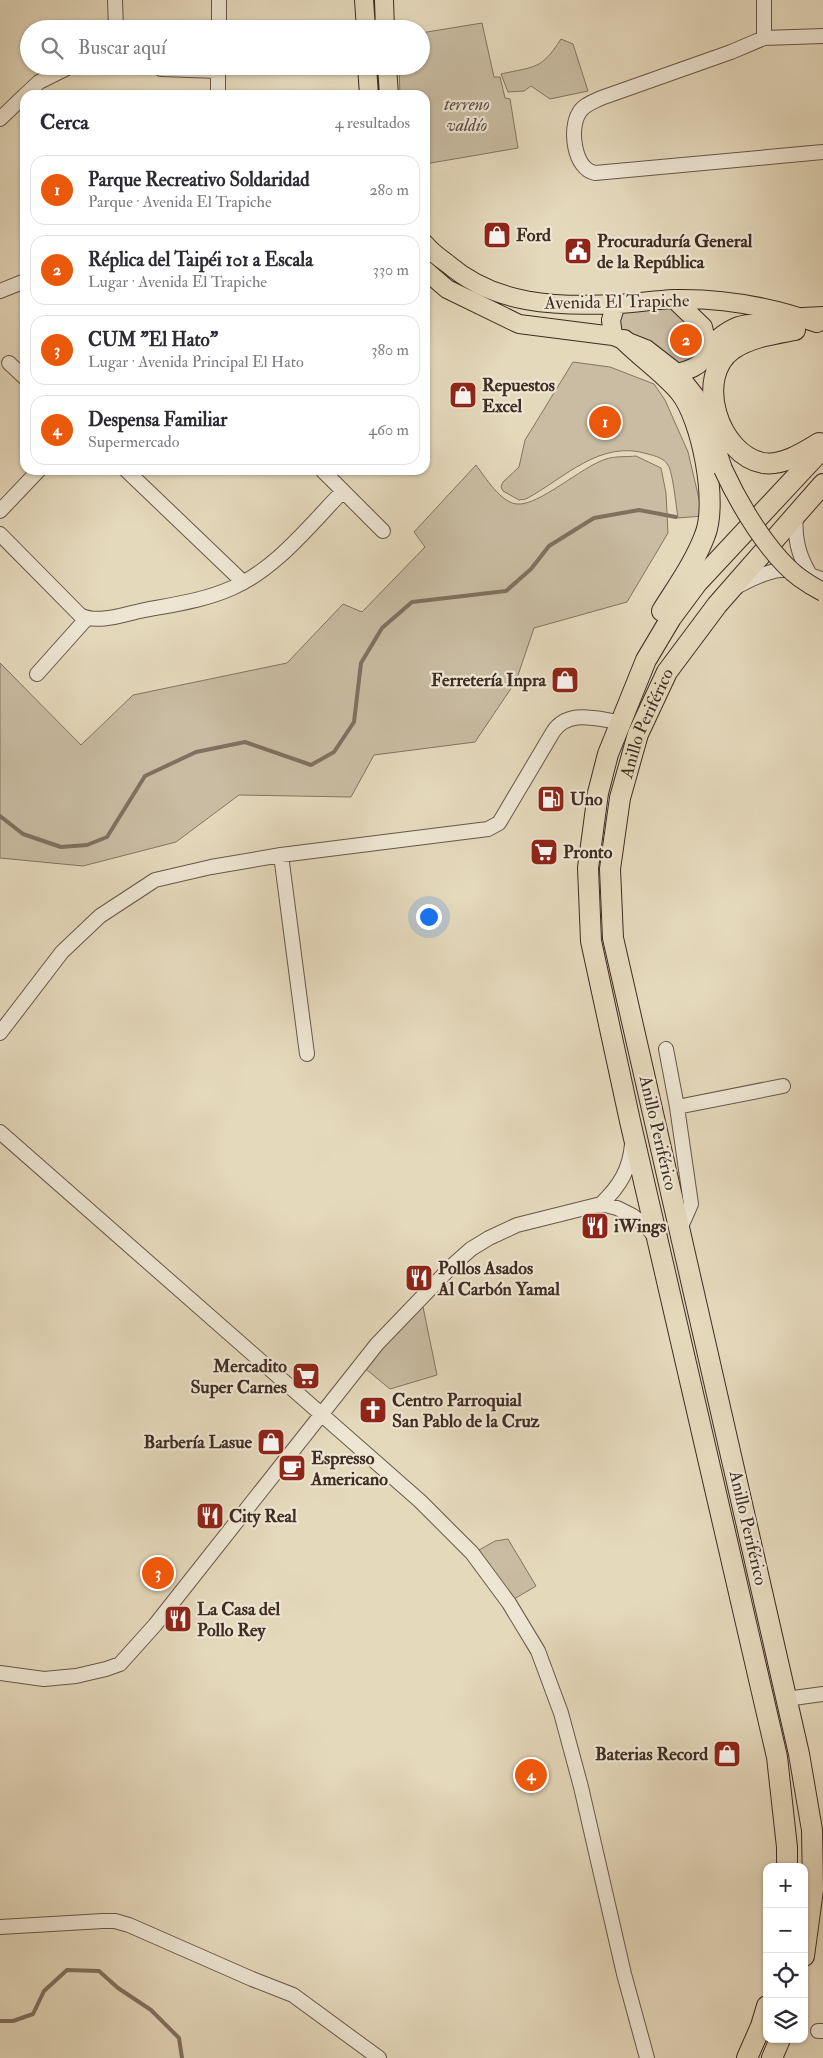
<!DOCTYPE html>
<html lang="es">
<head>
<meta charset="utf-8">
<style>
  :root { --surface:#fff; --page:#f7f7f7; --text:#2b2b33; --muted:#7c7c81; --line:#e1e1e2; --accent:#ea580c }
  body { margin:0; font-family:"IM FELL Double Pica",serif; background:var(--page); color:var(--text) }
  .controls { position:absolute; right:15px; bottom:15px; display:grid; overflow:hidden; border-radius:10px; box-shadow:0 1px 4px #0004 }
  .controls button { width:45px; height:45px; display:grid; place-items:center; padding:0; border:0; border-bottom:1px solid var(--line); background:var(--surface); color:var(--text); font:25px sans-serif }
  .you { position:absolute; left:428px; top:916px; width:18px; height:18px; margin:-12px; border:4px solid #fff; border-radius:50%; background:#1a73e8; box-shadow:0 0 0 8px #1a73e833 }
  .badge { display:grid; place-items:center; width:32px; height:32px; border-radius:50%; background:var(--accent); color:#fff; font-size:16px; font-weight:700 }
  .pin { position:absolute; translate:-50% -50%; border:2px solid #fff; box-shadow:0 1px 5px #0006 }
  .list { margin:0; padding:0; list-style:none }
  h2 { display:flex; justify-content:space-between; align-items:center; height:65px; margin:0; padding:0 20px; font-size:21px }
  h2 small { font-size:16px; font-weight:400; color:var(--muted) }
  .list li { display:grid; grid-template-columns:32px 1fr auto; gap:15px; align-items:center; box-sizing:border-box; height:70px; margin:0 10px 10px; padding:0 10px; border:1px solid var(--line); border-radius:15px }
  .list b { display:block; font-size:19px; white-space:nowrap }
  .list p { margin:0; font-size:16px; white-space:nowrap; color:var(--muted) }
  .list em { font-size:16px; font-style:normal; color:var(--muted) }
  .icon { flex:none; width:28px; height:28px; fill:none; stroke:currentColor; stroke-width:2; stroke-linecap:round; stroke-linejoin:round }
  .map { position:relative; flex:none; width:823px; height:2058px; overflow:hidden }
  .search { position:absolute; background:var(--surface); box-shadow:0 1px 4px #0004; left:20px; top:20px; width:410px; height:55px; display:flex; align-items:center; gap:12px; box-sizing:border-box; padding:0 18px; border-radius:28px; color:var(--muted); font-size:19px }
  .panel { position:absolute; background:var(--surface); box-shadow:0 1px 4px #0004; left:20px; top:90px; width:410px; height:385px; border-radius:15px }
  .map>svg:first-child { display:block }
  .green { fill:#c9bca2; stroke:#847462 }
  .lines { fill:none; stroke-linecap:round; stroke-linejoin:round }
  .stream { stroke:#81705f; stroke-width:4 }
  .minor-casing { stroke:#685748; stroke-width:16 }
  .major-casing { stroke:#3f2c22; stroke-width:20 }
  .highway-casing { stroke:#3f2c22; stroke-width:22 }
  .minor { stroke:#eee6d3; stroke-width:14 }
  .major { stroke:#e5d9bc; stroke-width:18 }
  .highway { stroke:#e5d9bc; stroke-width:20 }
  .major-bridge-casing { stroke:#3f2c22; stroke-width:20; stroke-linecap:butt }
  .major-bridge { stroke:#e5d9bc; stroke-width:18 }
  .labels { text-anchor:middle; dominant-baseline:central; stroke-width:4.5; stroke-linejoin:round; paint-order:stroke }
  .park-label { font-size:18px; font-style:italic; fill:#5b493c; stroke:#eee6d3 }
  .poi-label { font-size:18px; font-weight:bold; fill:#3f2c22; stroke:#eee6d3; text-anchor:start }
  .street-label { font-size:18px; fill:#3f2c22; stroke:#eee6d3 }
</style>
</head>
<body>
<div class="map">
<svg width="823" height="2058" viewBox="0 0 823 2058">
  <rect width="100%" height="100%" fill="#e5d9bc"/>
  <filter id="stains"><feTurbulence type="fractalNoise" baseFrequency=".004" numOctaves="4"/><feColorMatrix values="0 0 0 0 .2 0 0 0 0 .09 0 0 0 0 .02 0 0 0 .5 -.17"/></filter>
  <radialGradient id="worn" r=".72"><stop offset=".6" stop-color="#630" stop-opacity="0"/><stop offset="1" stop-color="#630" stop-opacity=".3"/></radialGradient>
  <path class="green" d="M482,23L494,77H500L505,98L510,99L518,148L425,164V95H400L399,66H421V33Z
    M561,39L573,44L588,91L550,99L531,86L524,91L508,92L501,74C536,66 541,70 561,39Z
    M675,305L698,326L701,356L676,368L619,335V309Z
    M573,362L610,367L654,384L665,400L688,452L703,516L678,518C676,506 673,473 668,465C664,458 655,456 648,454C600,439 565,478 526,499L519,500L503,491L501,487L503,482L519,467L525,440Z
    M636,456L661,468L666,493L668,533L627,602L534,628L516,681L475,742L374,755L351,797L239,795L176,842L83,866L0,858V663L81,745L133,695L287,663L343,604L362,612L425,547L414,532L476,465C485,477 501,503 517,504C539,506 581,467 606,459C615,456 627,457 636,456Z
    M422,1302L437,1375L390,1389L361,1365Z
    M508,1539L536,1586L509,1602L472,1554L495,1541Z"/>
  <g class="lines">
    <path class="stream" d="M0,816L23,834L61,847L87,845L107,837L145,776L196,752L245,742L311,765L334,752L354,722L361,663L382,628L412,602L506,591L531,569L549,546L594,518L639,510L676,517
      M0,2021H13L33,2014L44,1991L67,1970L99,1971L118,1988L151,2010L179,2038L182,2058"/>
    <defs>
      <path id="minor" d="M115,0L116,29
        M219,29V0
        M823,36L764,38L731,52L601,98C593,102 583,105 579,113C569,129 574,169 595,173L823,152
        M764,38V0
        M161,69L218,71
        M25,95L39,82L71,66
        M218,95V66
        M0,119L25,95
        M0,291L25,281
        M9,363L25,378
        M126,470L243,582
        M322,470L383,531
        M0,511L39,470
        M796,514C794,537 798,554 809,573
        M0,534L80,615C96,624 122,615 140,611C170,605 203,601 232,588C276,569 310,525 343,491
        M740,585C772,568 788,564 823,580
        M37,674L87,618
        M281,855L307,1054
        M0,1033L62,952L100,916L155,880L211,867L281,855L488,829L499,823L502,818L553,732C568,709 596,719 620,722
        M666,1049L677,1107L691,1204L680,1229
        M677,1107L783,1086
        M0,1132L420,1501L472,1553L509,1603L538,1651L561,1713L581,1787L624,1974L647,2058
        M601,1204C620,1186 630,1169 632,1144
        M0,1673L44,1679L76,1676L106,1669L120,1664L155,1625L377,1344L453,1265L471,1249L489,1238L517,1225L601,1204L617,1208L633,1216L646,1226L656,1238
        M786,1699L823,1694
        M0,1927L103,1921H115L129,1925L252,1979L293,1995L379,2058
        M818,2031H823"/>
      <path id="major" d="M364,0L366,29
        M384,0L385,29
        M367,66L369,95
        M387,66L389,95
        M425,244C431,252 440,258 448,264C496,305 556,307 617,304C636,303 655,300 674,299C722,298 772,307 817,323
        M425,270L447,289L519,324L613,336L646,349L677,373L695,396L708,423L723,469
        M674,299L703,327L708,348
        M613,336L611,320L616,304
        M677,373C686,371 696,368 702,361C705,357 706,351 710,347C736,317 757,322 792,329"/>
      <g id="highway">
        <path d="M803,318L823,317"/>
        <path d="M795,330C774,334 751,337 733,349C693,377 719,455 763,463C782,466 803,453 819,443"/>
        <path d="M624,340C642,358 664,373 680,392C702,419 718,503 705,535C695,562 677,587 662,611"/>
        <path d="M787,1867V1847L777,1757L630,1121L591,941L588,868L598,793L608,754L646,660L671,618L697,583L823,448"/>
        <path id="s1" d="M804,1956L813,1890L812,1830L799,1754L613,938L610,869L620,798L638,734L667,672L717,605L823,484"/>
        <path d="M747,2058L761,2026L767,2006"/>
        <path d="M772,2058L780,2039"/>
      </g>
    </defs>
    <use href="#minor" class="minor-casing"/>
    <use href="#major" class="major-casing"/>
    <use href="#highway" class="highway-casing"/>
    <use href="#minor" class="minor"/>
    <use href="#major" class="major"/>
    <use href="#highway" class="highway"/>
    <defs>
      <path id="major-bridge" d="M723,469C739,504 769,555 800,578C807,583 815,588 823,592"/>
    </defs>
    <use href="#major-bridge" class="major-bridge-casing"/>
    <use href="#major-bridge" class="major-bridge"/>
  </g>
  <defs>
    <symbol id="shop-square" viewBox="-11 -11 22 22"><rect x="-9" y="-9" width="18" height="18" rx="4" fill="#8f2418" stroke="#eee6d3"/><path d="M-5-2.5h2.3a2.7 3.5 0 0 1 5.4 0H5L5.5 6h-11ZM-1.5-2.5h3a1.5 2.3 0 0 0-3 0Z" fill="#fff"/></symbol>
    <symbol id="civic-square" viewBox="-11 -11 22 22"><rect x="-9" y="-9" width="18" height="18" rx="4" fill="#8f2418" stroke="#eee6d3"/><path d="M-.6-6.5H3V-4.5H.6V-3L4-1V1h2V6H-6V1h2V-1L-.6-3ZM-1.2 2.5V6h2.4V2.5Z" fill="#fff"/></symbol>
    <symbol id="fuel-square" viewBox="-11 -11 22 22"><rect x="-9" y="-9" width="18" height="18" rx="4" fill="#8f2418" stroke="#eee6d3"/><path d="M-5.5-6h7V0h2V4h1.3V-2.5L3-4.5l.8-.8L6-3V5H2.5V1h-1V6h-7ZM-4.2-4.7v3.2H.2V-4.7Z" fill="#fff"/></symbol>
    <symbol id="supermarket-square" viewBox="-11 -11 22 22"><rect x="-9" y="-9" width="18" height="18" rx="4" fill="#8f2418" stroke="#eee6d3"/><path d="M-6-5.5h2.5l.6 2H6L4.5 2H-2.5L-4.4-4H-6ZM-1.5 3.2a1.3 1.3 0 1 0 .1 0ZM3 3.2a1.3 1.3 0 1 0 .1 0Z" fill="#fff"/></symbol>
    <symbol id="restaurant-square" viewBox="-11 -11 22 22"><rect x="-9" y="-9" width="18" height="18" rx="4" fill="#8f2418" stroke="#eee6d3"/><path d="M-5-6h1v4h1v-4h1v4h1v-4h1v5L-1.5 .5V6h-2V.5L-5-1ZM5-6V6H3V1.5H1.5Q1.5-4 5-6Z" fill="#fff"/></symbol>
    <symbol id="church-square" viewBox="-11 -11 22 22"><rect x="-9" y="-9" width="18" height="18" rx="4" fill="#8f2418" stroke="#eee6d3"/><path d="M-1.2-6h2.4v3.5h3.3v2.4h-3.3V6h-2.4V-.1h-3.3v-2.4h3.3Z" fill="#fff"/></symbol>
    <symbol id="cafe-square" viewBox="-11 -11 22 22"><rect x="-9" y="-9" width="18" height="18" rx="4" fill="#8f2418" stroke="#eee6d3"/><path d="M-5.5-4.5H6V0H3Q3 3.5 0 3.5H-2.5Q-5.5 3.5-5.5 0ZM3-3.2v2h1.7v-2ZM-6 4.5H4V6H-6Z" fill="#fff"/></symbol>
  </defs>
  <g fill-rule="evenodd">
    <use href="#shop-square" x="481" y="219" width="32" height="32"/>
    <use href="#civic-square" x="562" y="235" width="32" height="32"/>
    <use href="#shop-square" x="447" y="379" width="32" height="32"/>
    <use href="#shop-square" x="549" y="664" width="32" height="32"/>
    <use href="#fuel-square" x="535" y="783" width="32" height="32"/>
    <use href="#supermarket-square" x="528" y="836" width="32" height="32"/>
    <use href="#restaurant-square" x="579" y="1210" width="32" height="32"/>
    <use href="#restaurant-square" x="403" y="1262" width="32" height="32"/>
    <use href="#supermarket-square" x="290" y="1360" width="32" height="32"/>
    <use href="#church-square" x="357" y="1394" width="32" height="32"/>
    <use href="#shop-square" x="255" y="1426" width="32" height="32"/>
    <use href="#cafe-square" x="276" y="1452" width="32" height="32"/>
    <use href="#restaurant-square" x="194" y="1500" width="32" height="32"/>
    <use href="#restaurant-square" x="162" y="1603" width="32" height="32"/>
    <use href="#shop-square" x="711" y="1738" width="32" height="32"/>
  </g>
  <g class="labels">
    <g class="park-label">
      <text x="467" y="104">terreno<tspan x="467" dy="21">valdío</tspan></text>
    </g>
    <g class="poi-label">
      <text x="516" y="235">Ford</text>
      <text x="597" y="241">Procuraduría General<tspan x="597" dy="21">de la República</tspan></text>
      <text x="482" y="385">Repuestos<tspan x="482" dy="21">Excel</tspan></text>
      <text x="546" y="680" text-anchor="end">Ferretería Inpra</text>
      <text x="570" y="799">Uno</text>
      <text x="563" y="852">Pronto</text>
      <text x="614" y="1226">iWings</text>
      <text x="438" y="1268">Pollos Asados<tspan x="438" dy="21">Al Carbón Yamal</tspan></text>
      <text x="287" y="1366" text-anchor="end">Mercadito<tspan x="287" dy="21">Super Carnes</tspan></text>
      <text x="392" y="1400">Centro Parroquial<tspan x="392" dy="21">San Pablo de la Cruz</tspan></text>
      <text x="252" y="1442" text-anchor="end">Barbería Lasue</text>
      <text x="311" y="1458">Espresso<tspan x="311" dy="21">Americano</tspan></text>
      <text x="229" y="1516">City Real</text>
      <text x="197" y="1609">La Casa del<tspan x="197" dy="21">Pollo Rey</tspan></text>
      <text x="708" y="1754" text-anchor="end">Baterias Record</text>
    </g>
    <g class="street-label">
      <text transform="translate(617 302) rotate(-1)">Avenida El Trapiche</text>
      <text stroke="none"><textPath href="#s1" startOffset="1261">Anillo Periférico</textPath></text>
      <text transform="translate(658 1133) rotate(77)">Anillo Periférico</text>
      <text transform="translate(748 1528) rotate(77)">Anillo Periférico</text>
    </g>
  </g>
  <rect width="100%" height="100%" filter="url(#stains)"/>
  <rect width="100%" height="100%" fill="url(#worn)"/>
</svg>
<div class="controls">
<button>+</button>
<button>−</button>
<button><svg class="icon" aria-label="locate" viewBox="0 0 24 24"><circle cx="12" cy="12" r="6"/><path d="M12 2v4M12 18v4M2 12h4M18 12h4"/></svg></button>
<button><svg class="icon" aria-label="layers" viewBox="0 0 24 24"><path d="M12 4l9 5-9 5-9-5zM3 14l9 5 9-5"/></svg></button>
</div>
<div class="you"></div>
<div class="pin badge" style="left:605px;top:422px">1</div>
<div class="pin badge" style="left:686px;top:340px">2</div>
<div class="pin badge" style="left:158px;top:1573px">3</div>
<div class="pin badge" style="left:531px;top:1775px">4</div>
<div class="search"><svg class="icon" aria-label="search" viewBox="0 0 24 24"><circle cx="10" cy="10" r="6"/><path d="M15 15l6 6"/></svg>Buscar aquí</div>
<section class="panel">
<h2>Cerca<small>4 resultados</small></h2>
<ul class="list">
<li><span class="badge">1</span><div><b>Parque Recreativo Soldaridad</b><p>Parque · Avenida El Trapiche</p></div><em>280 m</em></li>
<li><span class="badge">2</span><div><b>Réplica del Taipéi 101 a Escala</b><p>Lugar · Avenida El Trapiche</p></div><em>330 m</em></li>
<li><span class="badge">3</span><div><b>CUM &quot;El Hato&quot;</b><p>Lugar · Avenida Principal El Hato</p></div><em>380 m</em></li>
<li><span class="badge">4</span><div><b>Despensa Familiar</b><p>Supermercado</p></div><em>460 m</em></li>
</ul>
</section>
</div>
</body>
</html>
